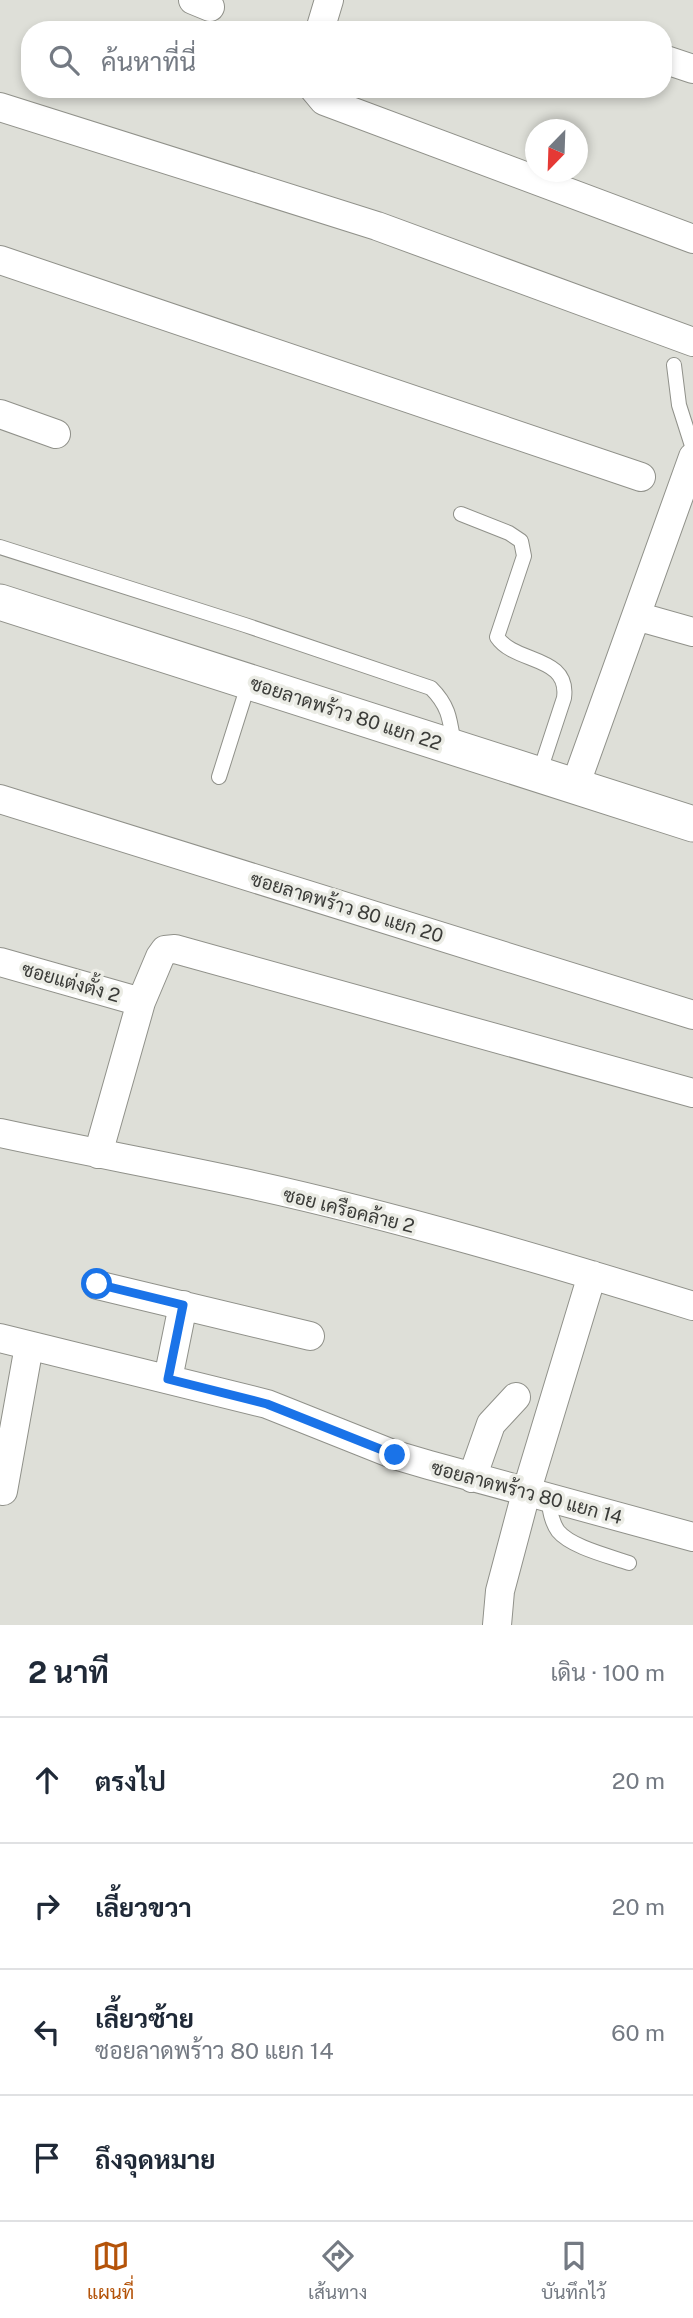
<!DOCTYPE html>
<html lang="th">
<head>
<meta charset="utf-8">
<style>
  :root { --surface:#fff; --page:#f2f2f3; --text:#1f2937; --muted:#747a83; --line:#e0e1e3; --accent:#b45309 }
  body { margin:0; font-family:"Public Sans",Sarabun,sans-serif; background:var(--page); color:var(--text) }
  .compass { position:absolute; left:525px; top:119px; width:63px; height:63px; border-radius:50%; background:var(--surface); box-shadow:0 4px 10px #0003; rotate:203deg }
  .stop { position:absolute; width:21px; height:21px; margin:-16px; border:5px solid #1a73e8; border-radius:50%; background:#fff }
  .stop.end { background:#1a73e8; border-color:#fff; box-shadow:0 2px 7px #0008 }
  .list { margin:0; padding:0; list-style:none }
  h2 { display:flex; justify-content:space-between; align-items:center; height:91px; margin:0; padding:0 28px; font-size:30px }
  h2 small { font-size:23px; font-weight:400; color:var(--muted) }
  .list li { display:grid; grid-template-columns:46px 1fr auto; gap:21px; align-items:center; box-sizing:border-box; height:126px; padding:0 28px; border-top:2px solid var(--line) }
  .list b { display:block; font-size:26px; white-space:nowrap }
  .list p { margin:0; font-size:23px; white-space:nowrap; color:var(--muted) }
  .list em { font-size:23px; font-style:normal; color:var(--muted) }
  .icon { flex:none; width:38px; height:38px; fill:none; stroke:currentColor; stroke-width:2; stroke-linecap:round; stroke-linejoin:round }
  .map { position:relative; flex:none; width:693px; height:1625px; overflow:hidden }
  .search { position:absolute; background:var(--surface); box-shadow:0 4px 10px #0003; left:21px; right:21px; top:21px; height:77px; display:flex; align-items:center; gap:18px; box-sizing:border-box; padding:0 24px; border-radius:28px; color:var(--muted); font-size:26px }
  .sheet { height:595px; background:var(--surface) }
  nav { display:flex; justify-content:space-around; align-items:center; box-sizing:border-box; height:98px; border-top:2px solid var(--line); background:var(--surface); font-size:19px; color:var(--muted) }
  nav a { display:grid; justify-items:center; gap:4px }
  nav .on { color:var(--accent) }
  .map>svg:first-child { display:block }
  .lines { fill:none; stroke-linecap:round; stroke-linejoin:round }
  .service-casing { stroke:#90918a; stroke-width:16 }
  .minor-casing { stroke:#90918a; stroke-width:30 }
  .tertiary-casing { stroke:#90918a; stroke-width:37 }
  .service { stroke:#fff; stroke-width:14 }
  .minor { stroke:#fff; stroke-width:28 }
  .tertiary { stroke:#fff; stroke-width:35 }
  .route { stroke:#1a73e8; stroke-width:9 }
  .labels { text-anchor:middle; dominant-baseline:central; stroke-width:7; stroke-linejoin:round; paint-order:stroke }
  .street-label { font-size:19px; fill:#3b3c39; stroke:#ebece5 }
</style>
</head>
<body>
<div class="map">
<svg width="693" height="1625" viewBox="0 0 693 1625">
  <rect width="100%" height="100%" fill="#dedfd8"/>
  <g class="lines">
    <defs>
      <path id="service" d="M674,365L679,405L693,449
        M461,514L509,533L521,541L524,556L497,637C515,664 570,655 564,698L539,774
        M0,547L245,625L431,688C450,707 450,721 454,746
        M219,777L249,682
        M548,1499C550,1510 551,1521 558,1531C571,1547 609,1556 629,1563"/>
      <path id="minor" d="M193,0L210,7
        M320,30L329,0
        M663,59L693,69
        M314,89L324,101L693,239
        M0,107L377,226L693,342
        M0,260L641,477
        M0,414L56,434
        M636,616L693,632
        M575,786L693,457
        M0,799L693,1015
        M0,962L141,1002
        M0,1133C83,1151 166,1166 249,1184C399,1217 547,1261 693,1306
        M98,1154L141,1002L160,957L165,950L175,949L693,1093
        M97,1285L310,1336
        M0,1338L267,1404L395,1455L429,1465L693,1537
        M168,1379L183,1305
        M472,1478L491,1424L516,1397
        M3,1491L29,1346
        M497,1625L500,1591L526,1493L592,1275"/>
      <path id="tertiary" d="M0,602L693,824"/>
    </defs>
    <use href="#service" class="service-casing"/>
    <use href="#minor" class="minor-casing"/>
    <use href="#tertiary" class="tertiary-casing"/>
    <use href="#service" class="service"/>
    <use href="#minor" class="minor"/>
    <use href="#tertiary" class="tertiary"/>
  </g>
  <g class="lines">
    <path class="route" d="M97,1284L183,1305L168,1379L267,1404L395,1455"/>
  </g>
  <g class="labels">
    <g class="street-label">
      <text transform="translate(346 713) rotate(18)">ซอยลาดพร้าว 80 แยก 22</text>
      <text transform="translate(347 907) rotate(17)">ซอยลาดพร้าว 80 แยก 20</text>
      <text transform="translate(71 982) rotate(16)">ซอยแต่งตั้ง 2</text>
      <text transform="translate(349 1210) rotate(14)">ซอย เครือคล้าย 2</text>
      <text transform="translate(527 1492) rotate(15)">ซอยลาดพร้าว 80 แยก 14</text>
    </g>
  </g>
</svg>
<svg class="compass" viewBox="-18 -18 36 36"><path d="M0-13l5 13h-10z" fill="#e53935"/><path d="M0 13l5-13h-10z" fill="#747a83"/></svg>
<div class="stop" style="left:97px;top:1284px"></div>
<div class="stop end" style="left:395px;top:1455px"></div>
<div class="search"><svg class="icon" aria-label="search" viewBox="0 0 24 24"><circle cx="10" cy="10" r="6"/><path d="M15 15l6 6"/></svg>ค้นหาที่นี่</div>
</div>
<section class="sheet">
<h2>2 นาที<small>เดิน · 100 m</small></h2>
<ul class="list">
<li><svg class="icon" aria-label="ahead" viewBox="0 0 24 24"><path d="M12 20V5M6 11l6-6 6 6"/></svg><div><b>ตรงไป</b></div><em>20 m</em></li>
<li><svg class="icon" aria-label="right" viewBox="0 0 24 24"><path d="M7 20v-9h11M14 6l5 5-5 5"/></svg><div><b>เลี้ยวขวา</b></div><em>20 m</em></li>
<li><svg class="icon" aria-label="left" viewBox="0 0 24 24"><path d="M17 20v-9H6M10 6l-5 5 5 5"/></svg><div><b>เลี้ยวซ้าย</b><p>ซอยลาดพร้าว 80 แยก 14</p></div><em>60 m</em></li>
<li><svg class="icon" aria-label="arrive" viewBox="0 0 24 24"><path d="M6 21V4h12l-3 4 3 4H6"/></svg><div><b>ถึงจุดหมาย</b></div></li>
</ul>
</section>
<nav>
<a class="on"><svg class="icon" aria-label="map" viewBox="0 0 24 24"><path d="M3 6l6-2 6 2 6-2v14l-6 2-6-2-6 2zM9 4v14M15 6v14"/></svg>แผนที่</a>
<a><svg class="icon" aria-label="directions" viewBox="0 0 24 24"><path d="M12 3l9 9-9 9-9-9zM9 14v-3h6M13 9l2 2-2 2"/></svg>เส้นทาง</a>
<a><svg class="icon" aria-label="saved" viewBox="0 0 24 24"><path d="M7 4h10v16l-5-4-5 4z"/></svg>บันทึกไว้</a>
</nav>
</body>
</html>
